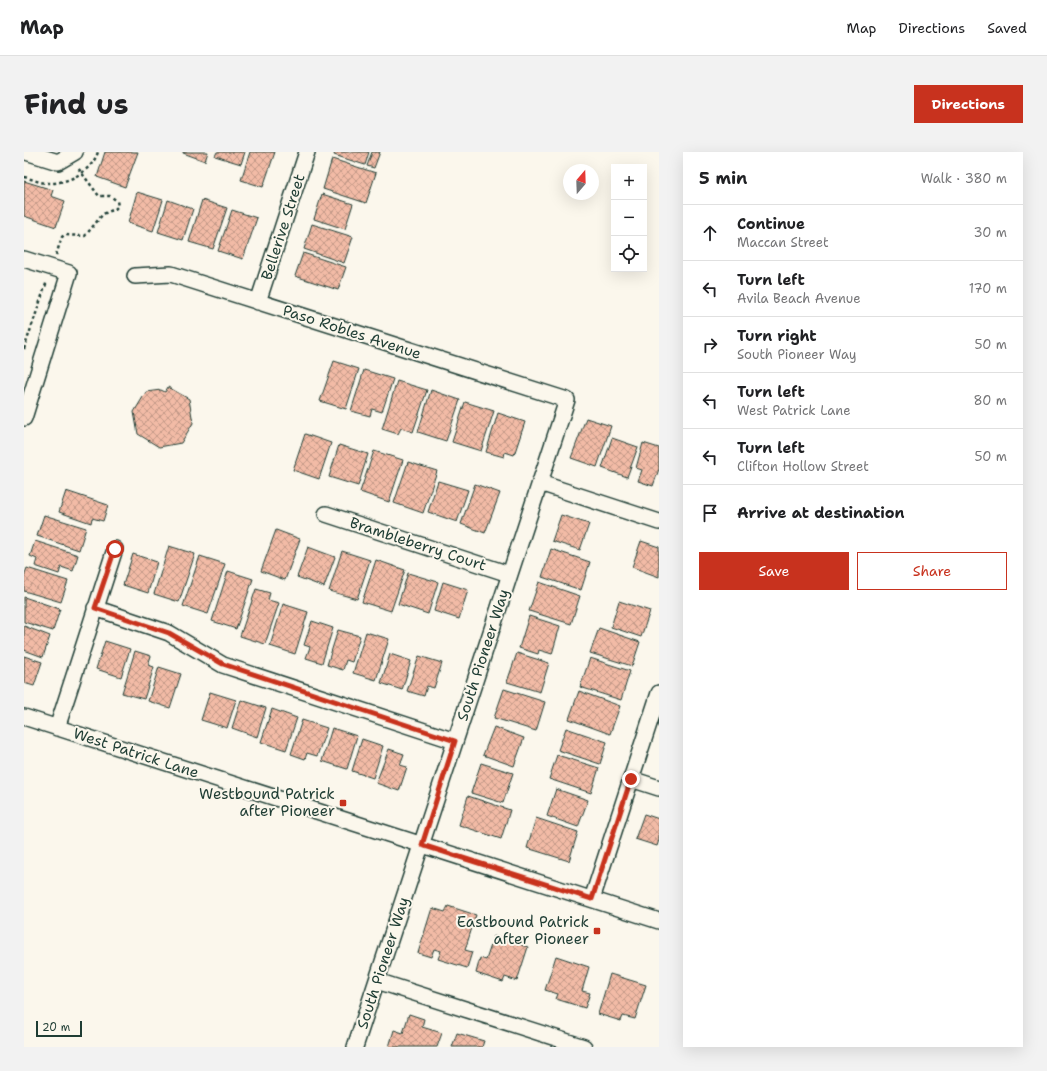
<!DOCTYPE html>
<html lang="en">
<head>
<meta charset="utf-8">
<style>
  :root { --surface:#fff; --page:#f2f2f2; --text:#202124; --muted:#757577; --line:#e0e0e0; --accent:#c8321e }
  body { margin:0; font-family:"Shantell Sans",sans-serif; background:var(--page); color:var(--text) }
  .controls { position:absolute; right:12px; top:12px; display:grid; overflow:hidden; border-radius:0px; box-shadow:0 4px 16px #0002 }
  .controls button { width:36px; height:36px; display:grid; place-items:center; padding:0; border:0; border-bottom:1px solid var(--line); background:var(--surface); color:var(--text); font:20px sans-serif }
  .compass { position:absolute; left:539px; top:12px; width:36px; height:36px; border-radius:50%; background:var(--surface); box-shadow:0 4px 16px #0002; rotate:19deg }
  .scale { position:absolute; left:12px; bottom:10px; width:46px; box-sizing:border-box; padding-left:4px; border:2px solid #1f3d34; border-top:0; font-size:11px; line-height:14px; white-space:nowrap; color:#1f3d34; -webkit-text-stroke:3px #fbf7ec; paint-order:stroke }
  .stop { position:absolute; width:12px; height:12px; margin:-9px; border:3px solid #c8321e; border-radius:50%; background:#fff }
  .stop.end { background:#c8321e; border-color:#fff; box-shadow:0 1px 4px #0008 }
  .list { margin:0; padding:0; list-style:none }
  h2 { display:flex; justify-content:space-between; align-items:center; height:52px; margin:0; padding:0 16px; font-size:17px }
  h2 small { font-size:13px; font-weight:400; color:var(--muted) }
  .list li { display:grid; grid-template-columns:26px 1fr auto; gap:12px; align-items:center; box-sizing:border-box; height:56px; padding:0 16px; border-top:1px solid var(--line) }
  .list b { display:block; font-size:15px; white-space:nowrap }
  .list p { margin:0; font-size:13px; white-space:nowrap; color:var(--muted) }
  .list em { font-size:13px; font-style:normal; color:var(--muted) }
  .actions { display:flex; gap:8px; padding:12px 16px }
  .actions a { flex:1; padding:9px 0; border:1px solid var(--accent); border-radius:0px; text-align:center; font-size:14px; color:var(--accent) }
  .actions .main { background:var(--accent); color:#fff }
  .icon { flex:none; width:22px; height:22px; fill:none; stroke:currentColor; stroke-width:2; stroke-linecap:round; stroke-linejoin:round }
  .map { position:relative; flex:none; width:635px; height:895px; overflow:hidden; border-radius:0px }
  header { display:flex; align-items:center; gap:24px; box-sizing:border-box; height:56px; padding:0 20px; background:var(--surface); border-bottom:1px solid var(--line) }
  header strong { font-size:19px }
  nav { display:flex; gap:22px; margin-inline-start:auto; font-size:14px }
  .intro { display:flex; align-items:center; justify-content:space-between; box-sizing:border-box; height:96px; padding:0 24px }
  h1 { margin:0; font-size:28px }
  .button { padding:10px 18px; border-radius:0px; background:var(--accent); color:#fff; font-size:14px; font-weight:700 }
  main { display:flex; gap:24px; padding:0 24px }
  aside { flex:1; background:var(--surface); border-radius:0px; box-shadow:0 4px 16px #0002 }
  .map>svg:first-child { display:block }
  .building { fill:url(#building-cross-hatch); stroke:#1f3d34 }
  .lines { fill:none; stroke-linecap:round; stroke-linejoin:round }
  .minor-casing { stroke:#1f3d34; stroke-width:18 }
  .path { stroke:#1f3d34; stroke-width:2.5; stroke-dasharray:3 3; stroke-linecap:butt }
  .minor { stroke:#fbf7ec; stroke-width:15 }
  .route { stroke:#c8321e; stroke-width:5 }
  .poi-dot { fill:#c8321e; stroke:#fbf7ec; stroke-width:1.5 }
  .labels { text-anchor:middle; dominant-baseline:central; stroke-width:4; stroke-linejoin:round; paint-order:stroke }
  .street-label { font-size:15px; fill:#1f3d34; stroke:#fbf7ec }
  .poi-label { font-size:15px; fill:#1f3d34; stroke:#fbf7ec; text-anchor:end }
</style>
</head>
<body>
<header>
<strong>Map</strong>
<nav><a>Map</a><a>Directions</a><a>Saved</a></nav>
</header>
<div class="intro"><h1>Find us</h1><a class="button">Directions</a></div>
<main>
<div class="map">
<svg width="635" height="895" viewBox="0 0 635 895">
  <defs>
    <pattern id="building-cross-hatch" width="8" height="8" patternUnits="userSpaceOnUse"><rect width="8" height="8" fill="#f2bba6"/><path d="M0 0l8 8M0 8l8-8" fill="none" stroke="#c39988"/></pattern>
  </defs>
  <rect width="100%" height="100%" fill="#fbf7ec"/>
  <filter id="ink" filterUnits="userSpaceOnUse"><feTurbulence type="fractalNoise" baseFrequency=".025" numOctaves="2"/><feDisplacementMap in="SourceGraphic" scale="8" xChannelSelector="R" yChannelSelector="G"/><feConvolveMatrix kernelMatrix="1 2 1 2 8 2 1 2 1" color-interpolation-filters="sRGB"/></filter>
  <g filter="url(#ink)">
    <path class="building" d="M81,0H114L101,35L73,25Z
      M159,0H184L181,9L159,1Z
      M193,0H221L217,12L191,4Z
      M226,0H251L239,35L217,28Z
      M311,0H345L341,13L310,3Z
      M348,0H356L350,16L343,14Z
      M308,7L352,21L342,51L299,37Z
      M0,29L29,38L27,44L41,49L32,75L0,64Z
      M113,40L139,48L129,79L104,71Z
      M298,42L329,52L321,77L290,67Z
      M144,48L169,57L159,88L134,80Z
      M178,48L203,56L189,97L165,90Z
      M208,58L233,66L219,107L194,99Z
      M288,72L329,85L320,111L280,97Z
      M279,101L322,115L314,138L271,124Z
      M310,209L335,217L322,257L296,249Z
      M340,218L369,227L358,260L348,257L346,264L327,259Z
      M373,229L403,238L389,280L377,276L374,282L358,277Z
      M144,235L165,247L169,271L157,291L135,295L114,282L110,260L122,240L137,238L141,240Z
      M407,238L436,248L422,289L394,280Z
      M441,250L470,259L457,299L428,290Z
      M474,261L501,270L490,303L481,300L480,305L462,300Z
      M562,266L587,274L573,315L547,306Z
      M281,282L307,291L295,327L269,318Z
      M588,286L614,295L603,325L578,316Z
      M619,291L635,296V317L629,334L614,329L618,318L612,316Z
      M315,293L344,302L334,334L305,325Z
      M350,299L379,308L365,350L336,340Z
      M384,310L413,319L399,361L370,351Z
      M414,329L444,338L433,370L404,360Z
      M451,332L476,341L461,381L437,372Z
      M42,339L84,353L79,369L68,366L67,371L35,360Z
      M20,363L62,376L55,398L13,384Z
      M537,363L565,372L556,398L528,389Z
      M252,378L276,387L261,428L237,419Z
      M11,389L54,403L49,419L37,415L35,422L11,414L13,407L6,404Z
      M617,389L635,395V425L608,415Z
      M145,394L171,402L155,450L130,442Z
      M284,395L311,405L300,435L273,425Z
      M527,397L566,410L557,438L518,425Z
      M318,399L346,408L333,447L305,439Z
      M109,402L133,410L124,441L99,433Z
      M176,404L201,412L184,462L159,454Z
      M352,408L381,418L367,459L338,450Z
      M3,416L44,429L37,450L0,439V424Z
      M204,419L229,427L212,477L188,469Z
      M384,421L414,430L404,462L374,452Z
      M419,430L444,438L435,467L410,459Z
      M515,430L556,444L547,472L505,459Z
      M232,437L246,441L244,448L255,451L241,492L216,484Z
      M0,445L36,457L29,479L0,470Z
      M595,449L626,459L617,485L587,475Z
      M259,452L284,460L271,502L246,494Z
      M505,464L536,474L528,502L515,498L514,502L495,496Z
      M288,469L309,476L298,511L282,506L286,495L280,493Z
      M0,474L26,484L19,505L0,498Z
      M575,476L616,490L608,514L566,501Z
      M314,478L336,484L328,510L322,508L319,518L303,513Z
      M342,480L365,487L352,528L329,521Z
      M81,489L106,497L97,525L72,517Z
      M111,499L127,504L124,513L130,515L120,547L98,541Z
      M493,501L525,511L516,540L483,530Z
      M366,502L387,509L378,538L357,531Z
      M0,504L18,510L10,534L0,531Z
      M395,504L418,511L410,536L403,534L400,544L383,539Z
      M566,506L606,519L597,548L556,535Z
      M135,515L157,522L146,556L124,549Z
      M480,537L521,550L512,579L470,566Z
      M555,539L596,554L586,582L545,567Z
      M186,540L212,548L203,576L177,568Z
      M217,548L242,556L233,585L208,576Z
      M248,557L273,566L262,598L237,590Z
      M278,568L303,576L293,604L283,601L281,607L267,602Z
      M470,575L500,586L490,614L459,603Z
      M308,576L333,584L323,617L298,609Z
      M542,576L583,590L576,612L534,598Z
      M338,587L359,594L349,626L328,619Z
      M365,597L380,602L376,613L383,615L375,639L352,631Z
      M533,603L575,616L567,641L525,627Z
      M457,611L489,621L479,651L447,641Z
      M532,637L564,648L554,675L523,664Z
      M444,644L486,658L477,687L435,673Z
      M620,662L635,667V688L633,694L611,687Z
      M512,666L554,680L545,709L503,696Z
      M424,754L452,763L441,798L448,800L443,816L414,807L417,799L410,797L407,805L394,801L408,756L421,760Z
      M470,784L504,795L493,829L481,825L479,830L452,821L456,806L462,808Z
      M532,804L565,815L558,839L566,841L561,856L532,847L534,842L521,838Z
      M586,822L622,833L611,867L599,864L597,869L574,862Z
      M385,862L400,867L398,875L418,881L413,895H365L370,878L379,881Z
      M433,881L460,889L458,895H428Z"/>
    <g class="lines">
      <defs>
        <path id="minor" d="M2,0L34,10L51,0
          M0,107L45,121L0,266
          M111,124L147,122L543,248L331,895
          M234,150L283,0
          M516,331L635,370
          M302,362L485,422
          M71,456L145,481L199,513L431,589
          M0,565L635,769
          M33,576L91,397
          M607,627L635,636
          M568,747L635,541
          M353,829L560,895"/>
      </defs>
      <use href="#minor" class="minor-casing"/>
      <path class="path" d="M0,25C8,27 16,31 24,31C44,32 68,19 74,0
        M32,103L38,85L40,83L61,84L79,62L91,57L94,54L93,49L86,44H75L54,16
        M0,197L23,129"/>
      <use href="#minor" class="minor"/>
    </g>
  </g>
  <g class="lines" filter="url(#ink)">
    <path class="route" d="M91,397L71,456L145,481L199,512L431,589L398,693L568,747L607,627"/>
  </g>
  <g class="poi-dot">
    <rect x="315" y="647" width="8" height="8" rx="2"/>
    <rect x="569" y="775" width="8" height="8" rx="2"/>
  </g>
  <g class="labels">
    <g class="street-label">
      <text transform="translate(259 75) rotate(-72)">Bellerive Street</text>
      <text transform="translate(328 180) rotate(18)">Paso Robles Avenue</text>
      <text transform="translate(394 392) rotate(18)">Brambleberry Court</text>
      <text transform="translate(459 503) rotate(-72)">South Pioneer Way</text>
      <text transform="translate(112 601) rotate(18)">West Patrick Lane</text>
      <text transform="translate(359 811) rotate(-72)">South Pioneer Way</text>
    </g>
    <g class="poi-label">
      <text x="311" y="642">Westbound Patrick<tspan x="311" dy="17">after Pioneer</tspan></text>
      <text x="565" y="770">Eastbound Patrick<tspan x="565" dy="17">after Pioneer</tspan></text>
    </g>
  </g>
</svg>
<div class="controls">
<button>+</button>
<button>−</button>
<button><svg class="icon" aria-label="locate" viewBox="0 0 24 24"><circle cx="12" cy="12" r="6"/><path d="M12 2v4M12 18v4M2 12h4M18 12h4"/></svg></button>
</div>
<svg class="compass" viewBox="-18 -18 36 36"><path d="M0-13l5 13h-10z" fill="#e53935"/><path d="M0 13l5-13h-10z" fill="#757577"/></svg>
<div class="scale">20 m</div>
<div class="stop" style="left:91px;top:397px"></div>
<div class="stop end" style="left:607px;top:627px"></div>
</div>
<aside>
<h2>5 min<small>Walk · 380 m</small></h2>
<ul class="list">
<li><svg class="icon" aria-label="ahead" viewBox="0 0 24 24"><path d="M12 20V5M6 11l6-6 6 6"/></svg><div><b>Continue</b><p>Maccan Street</p></div><em>30 m</em></li>
<li><svg class="icon" aria-label="left" viewBox="0 0 24 24"><path d="M17 20v-9H6M10 6l-5 5 5 5"/></svg><div><b>Turn left</b><p>Avila Beach Avenue</p></div><em>170 m</em></li>
<li><svg class="icon" aria-label="right" viewBox="0 0 24 24"><path d="M7 20v-9h11M14 6l5 5-5 5"/></svg><div><b>Turn right</b><p>South Pioneer Way</p></div><em>50 m</em></li>
<li><svg class="icon" aria-label="left" viewBox="0 0 24 24"><path d="M17 20v-9H6M10 6l-5 5 5 5"/></svg><div><b>Turn left</b><p>West Patrick Lane</p></div><em>80 m</em></li>
<li><svg class="icon" aria-label="left" viewBox="0 0 24 24"><path d="M17 20v-9H6M10 6l-5 5 5 5"/></svg><div><b>Turn left</b><p>Clifton Hollow Street</p></div><em>50 m</em></li>
<li><svg class="icon" aria-label="arrive" viewBox="0 0 24 24"><path d="M6 21V4h12l-3 4 3 4H6"/></svg><div><b>Arrive at destination</b></div></li>
</ul>
<div class="actions"><a class="main">Save</a><a>Share</a></div>
</aside>
</main>
</body>
</html>
